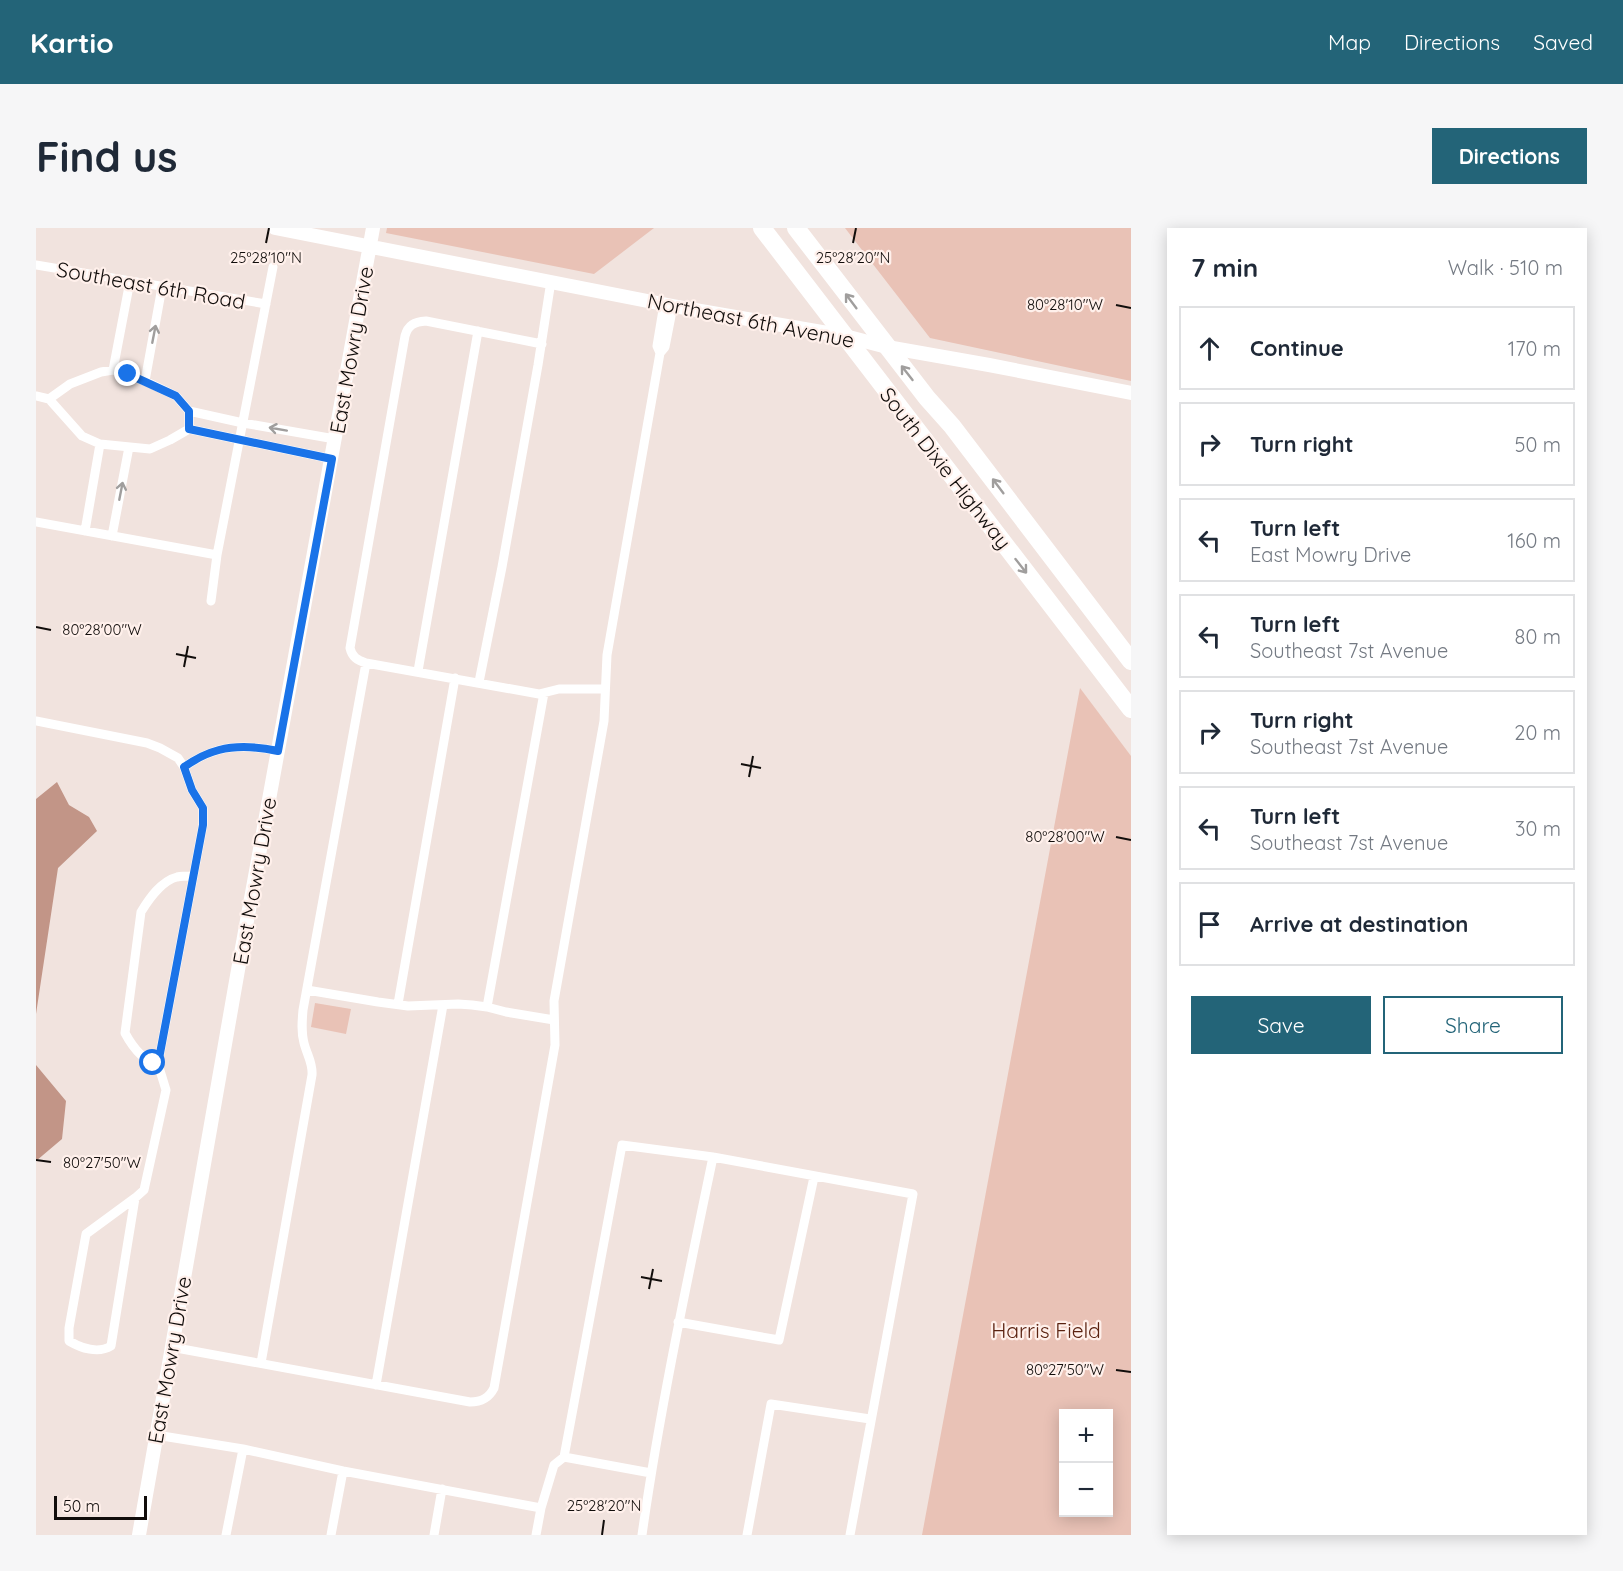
<!DOCTYPE html>
<html lang="en">
<head>
<meta charset="utf-8">
<style>
  :root { --surface:#fff; --page:#f6f6f7; --text:#1f2937; --muted:#747a83; --line:#e0e1e3; --accent:#236478 }
  body { margin:0; font-family:Quicksand,sans-serif; background:var(--page); color:var(--text) }
  .controls { position:absolute; right:18px; bottom:18px; display:grid; overflow:hidden; border-radius:0px; box-shadow:0 3px 15px #0003 }
  .controls button { width:54px; height:54px; display:grid; place-items:center; padding:0; border:0; border-bottom:2px solid var(--line); background:var(--surface); color:var(--text); font:30px sans-serif }
  .scale { position:absolute; left:18px; bottom:15px; width:93px; box-sizing:border-box; padding-left:6px; border:3px solid #110d0b; border-top:0; font-size:16px; line-height:21px; white-space:nowrap; color:#110d0b; -webkit-text-stroke:4px #fff0eb; paint-order:stroke }
  .stop { position:absolute; width:18px; height:18px; margin:-14px; border:4px solid #1a73e8; border-radius:50%; background:#fff }
  .stop.end { background:#1a73e8; border-color:#fff; box-shadow:0 2px 6px #0008 }
  .list { margin:0; padding:0; list-style:none }
  h2 { display:flex; justify-content:space-between; align-items:center; height:78px; margin:0; padding:0 24px; font-size:26px }
  h2 small { font-size:20px; font-weight:400; color:var(--muted) }
  .list li { display:grid; grid-template-columns:39px 1fr auto; gap:18px; align-items:center; box-sizing:border-box; height:84px; margin:0 12px 12px; padding:0 12px; border:2px solid var(--line); border-radius:0px }
  .list b { display:block; font-size:22px; white-space:nowrap }
  .list p { margin:0; font-size:20px; white-space:nowrap; color:var(--muted) }
  .list em { font-size:20px; font-style:normal; color:var(--muted) }
  .actions { display:flex; gap:12px; padding:18px 24px }
  .actions a { flex:1; padding:14px 0; border:2px solid var(--accent); border-radius:0px; text-align:center; font-size:21px; color:var(--accent) }
  .actions .main { background:var(--accent); color:#fff }
  .icon { flex:none; width:33px; height:33px; fill:none; stroke:currentColor; stroke-width:2; stroke-linecap:round; stroke-linejoin:round }
  .map { position:relative; flex:none; width:1095px; height:1307px; overflow:hidden; border-radius:0px }
  header { display:flex; align-items:center; gap:36px; box-sizing:border-box; height:84px; padding:0 30px; background:var(--accent); color:#fff }
  header strong { font-size:28px }
  nav { display:flex; gap:33px; margin-inline-start:auto; font-size:21px }
  .intro { display:flex; align-items:center; justify-content:space-between; box-sizing:border-box; height:144px; padding:0 36px }
  h1 { margin:0; font-size:42px }
  .button { padding:15px 27px; border-radius:0px; background:var(--accent); color:#fff; font-size:21px; font-weight:700 }
  main { display:flex; gap:36px; padding:0 36px }
  aside { flex:1; background:var(--surface); border-radius:0px; box-shadow:0 3px 15px #0003 }
  .map>svg:first-child { display:block }
  .green { fill:#e9c2b6; fill-rule:evenodd }
  .water { fill:#c29587 }
  .lines { fill:none; stroke-linecap:round; stroke-linejoin:round }
  .street { stroke:#fff; stroke-width:9 }
  .secondary { stroke:#fff; stroke-width:14 }
  .highway { stroke:#fff; stroke-width:18 }
  .oneway { stroke:#a09e9d }
  .route { stroke:#1a73e8; stroke-width:8 }
  .ticks { fill:none; stroke:#110d0b; stroke-width:2 }
  .labels { text-anchor:middle; dominant-baseline:central; stroke-width:4.5; stroke-linejoin:round; paint-order:stroke }
  .street-label { font-size:21px; fill:#110d0b; stroke:#fff0eb }
  .park-label { font-size:21px; fill:#5b2210; stroke:#fff0eb }
  .ticks-label { font-size:15px; text-anchor:middle; fill:#110d0b; stroke:#fff0eb; stroke-width:4.5; stroke-linejoin:round; paint-order:stroke }
</style>
</head>
<body>
<header>
<strong>Kartio</strong>
<nav><a>Map</a><a>Directions</a><a>Saved</a></nav>
</header>
<div class="intro"><h1>Find us</h1><a class="button">Directions</a></div>
<main>
<div class="map">
<svg width="1095" height="1307" viewBox="0 0 1095 1307">
  <rect width="100%" height="100%" fill="#f1e3de"/>
  <path class="green" d="M351,0H618L558,46L350,5Z
    M809,0H1095V153L894,110Z
    M1044,460L1095,528V1307H886ZM1028,1186H1072V1284H1028Z
    M279,775L315,781L310,806L275,799Z"/>
  <path class="water" d="M21,554L33,577L53,589L61,603L22,640L0,786V571Z
    M0,837L30,873L26,911L0,933Z"/>
  <g class="lines">
    <path class="street" d="M0,37L230,76
      M506,116L390,93C378,94 372,97 369,108L314,420C316,429 321,432 330,435L503,466L523,461H569
      M624,125L629,119L637,78
      M77,142L94,53
      M109,153L126,59
      M0,168L13,171L46,208L64,216L114,221L134,212L153,201V183L140,168L109,153L77,142L65,144L34,156L13,171
      M153,183L207,195L299,211
      M153,201L296,231
      M0,294L181,327
      M49,303L64,216
      M76,308L93,219
      M175,373L181,327L237,39
      M382,443L442,103
      M443,454L466,339L502,137L515,53
      M0,493L111,515L124,520L142,530L148,539L156,562L167,580V597L122,836L130,862L108,962L99,970L50,1006L33,1100V1113C45,1120 62,1126 75,1118L99,970
      M148,539C158,532 171,525 183,522C202,517 223,519 242,523
      M271,762L342,774L372,778L422,776L436,777L451,779L470,784L518,792
      M362,776L419,450
      M451,779L508,465
      M122,836C106,833 96,818 89,805L105,684C113,671 125,653 141,649C146,648 152,648 157,648
      M642,1094L743,1112L778,949
      M135,1119L434,1174C446,1174 453,1170 458,1160L519,817L518,773L568,493L571,427L624,125L621,118L628,76
      M225,1135L276,847C277,835 271,827 268,815C265,804 266,793 267,782L330,435
      M340,1157L407,777
      M120,1207L207,1221L307,1243L505,1280
      M528,1229L615,1245
      M190,1307L207,1221
      M295,1307L307,1243
      M398,1307L406,1261
      M500,1307L505,1280L518,1237L528,1229L586,917L677,929L877,966L814,1307
      M606,1307C624,1180 651,1054 677,929
      M711,1307L735,1176L834,1191"/>
    <path class="secondary" d="M239,0L637,78L809,108L851,119L953,137L1095,165
      M103,1307L202,742L337,0"/>
    <path class="highway" d="M726,0L1095,481
      M760,0L891,170L916,198L1095,433"/>
  </g>
  <defs><path id="oneway-shaft" d="M-6 0H5M1.5-3L5.5 0L1.5 3" fill="none" stroke-width="1.6" stroke-linecap="round" stroke-linejoin="round" transform="scale(1.5)"/></defs>
  <g class="oneway">
    <use href="#oneway-shaft" transform="translate(815 73) rotate(-127)"/>
    <use href="#oneway-shaft" transform="translate(118 106) rotate(-79)"/>
    <use href="#oneway-shaft" transform="translate(871 145) rotate(-128)"/>
    <use href="#oneway-shaft" transform="translate(242 201) rotate(-170)"/>
    <use href="#oneway-shaft" transform="translate(962 258) rotate(-127)"/>
    <use href="#oneway-shaft" transform="translate(85 263) rotate(-79)"/>
    <use href="#oneway-shaft" transform="translate(985 338) rotate(52)"/>
  </g>
  <g class="lines">
    <path class="route" d="M92,146L140,168L153,183V201L296,231L242,523C223,519 202,517 183,522C171,525 158,532 148,539L156,562L167,580V597L122,836L117,835"/>
  </g>
  <path class="ticks" d="M230,15L233,0M817,15L820,0M1080,77L1095,80M0,399L15,402M140,426L160,430M148,439L152,418M705,536L725,540M713,549L717,528M1080,609L1095,612M0,932L15,934M605,1049L626,1053M613,1061L617,1041M1080,1142L1095,1144M566,1307L568,1292"/>
  <g class="labels">
    <g class="street-label">
      <text transform="translate(115 57) rotate(10)">Southeast 6th Road</text>
      <text transform="translate(715 92) rotate(11)">Northeast 6th Avenue</text>
      <text transform="translate(315 122) rotate(-80)">East Mowry Drive</text>
      <text transform="translate(910 240) rotate(52)">South Dixie Highway</text>
      <text transform="translate(218 653) rotate(-80)">East Mowry Drive</text>
      <text transform="translate(133 1132) rotate(-80)">East Mowry Drive</text>
    </g>
    <g class="park-label">
      <text x="1010" y="1102">Harris Field</text>
    </g>
  </g>
  <g class="ticks-label">
    <text x="230" y="35">25°28'10"N</text>
    <text x="817" y="35">25°28'20"N</text>
    <text x="1029" y="82">80°28'10"W</text>
    <text x="66" y="407">80°28'00"W</text>
    <text x="1029" y="614">80°28'00"W</text>
    <text x="66" y="940">80°27'50"W</text>
    <text x="1029" y="1147">80°27'50"W</text>
    <text x="568" y="1283">25°28'20"N</text>
  </g>
</svg>
<div class="controls">
<button>+</button>
<button>−</button>
</div>
<div class="scale">50 m</div>
<div class="stop" style="left:117px;top:835px"></div>
<div class="stop end" style="left:92px;top:146px"></div>
</div>
<aside>
<h2>7 min<small>Walk · 510 m</small></h2>
<ul class="list">
<li><svg class="icon" aria-label="ahead" viewBox="0 0 24 24"><path d="M12 20V5M6 11l6-6 6 6"/></svg><div><b>Continue</b></div><em>170 m</em></li>
<li><svg class="icon" aria-label="right" viewBox="0 0 24 24"><path d="M7 20v-9h11M14 6l5 5-5 5"/></svg><div><b>Turn right</b></div><em>50 m</em></li>
<li><svg class="icon" aria-label="left" viewBox="0 0 24 24"><path d="M17 20v-9H6M10 6l-5 5 5 5"/></svg><div><b>Turn left</b><p>East Mowry Drive</p></div><em>160 m</em></li>
<li><svg class="icon" aria-label="left" viewBox="0 0 24 24"><path d="M17 20v-9H6M10 6l-5 5 5 5"/></svg><div><b>Turn left</b><p>Southeast 7st Avenue</p></div><em>80 m</em></li>
<li><svg class="icon" aria-label="right" viewBox="0 0 24 24"><path d="M7 20v-9h11M14 6l5 5-5 5"/></svg><div><b>Turn right</b><p>Southeast 7st Avenue</p></div><em>20 m</em></li>
<li><svg class="icon" aria-label="left" viewBox="0 0 24 24"><path d="M17 20v-9H6M10 6l-5 5 5 5"/></svg><div><b>Turn left</b><p>Southeast 7st Avenue</p></div><em>30 m</em></li>
<li><svg class="icon" aria-label="arrive" viewBox="0 0 24 24"><path d="M6 21V4h12l-3 4 3 4H6"/></svg><div><b>Arrive at destination</b></div></li>
</ul>
<div class="actions"><a class="main">Save</a><a>Share</a></div>
</aside>
</main>
</body>
</html>
